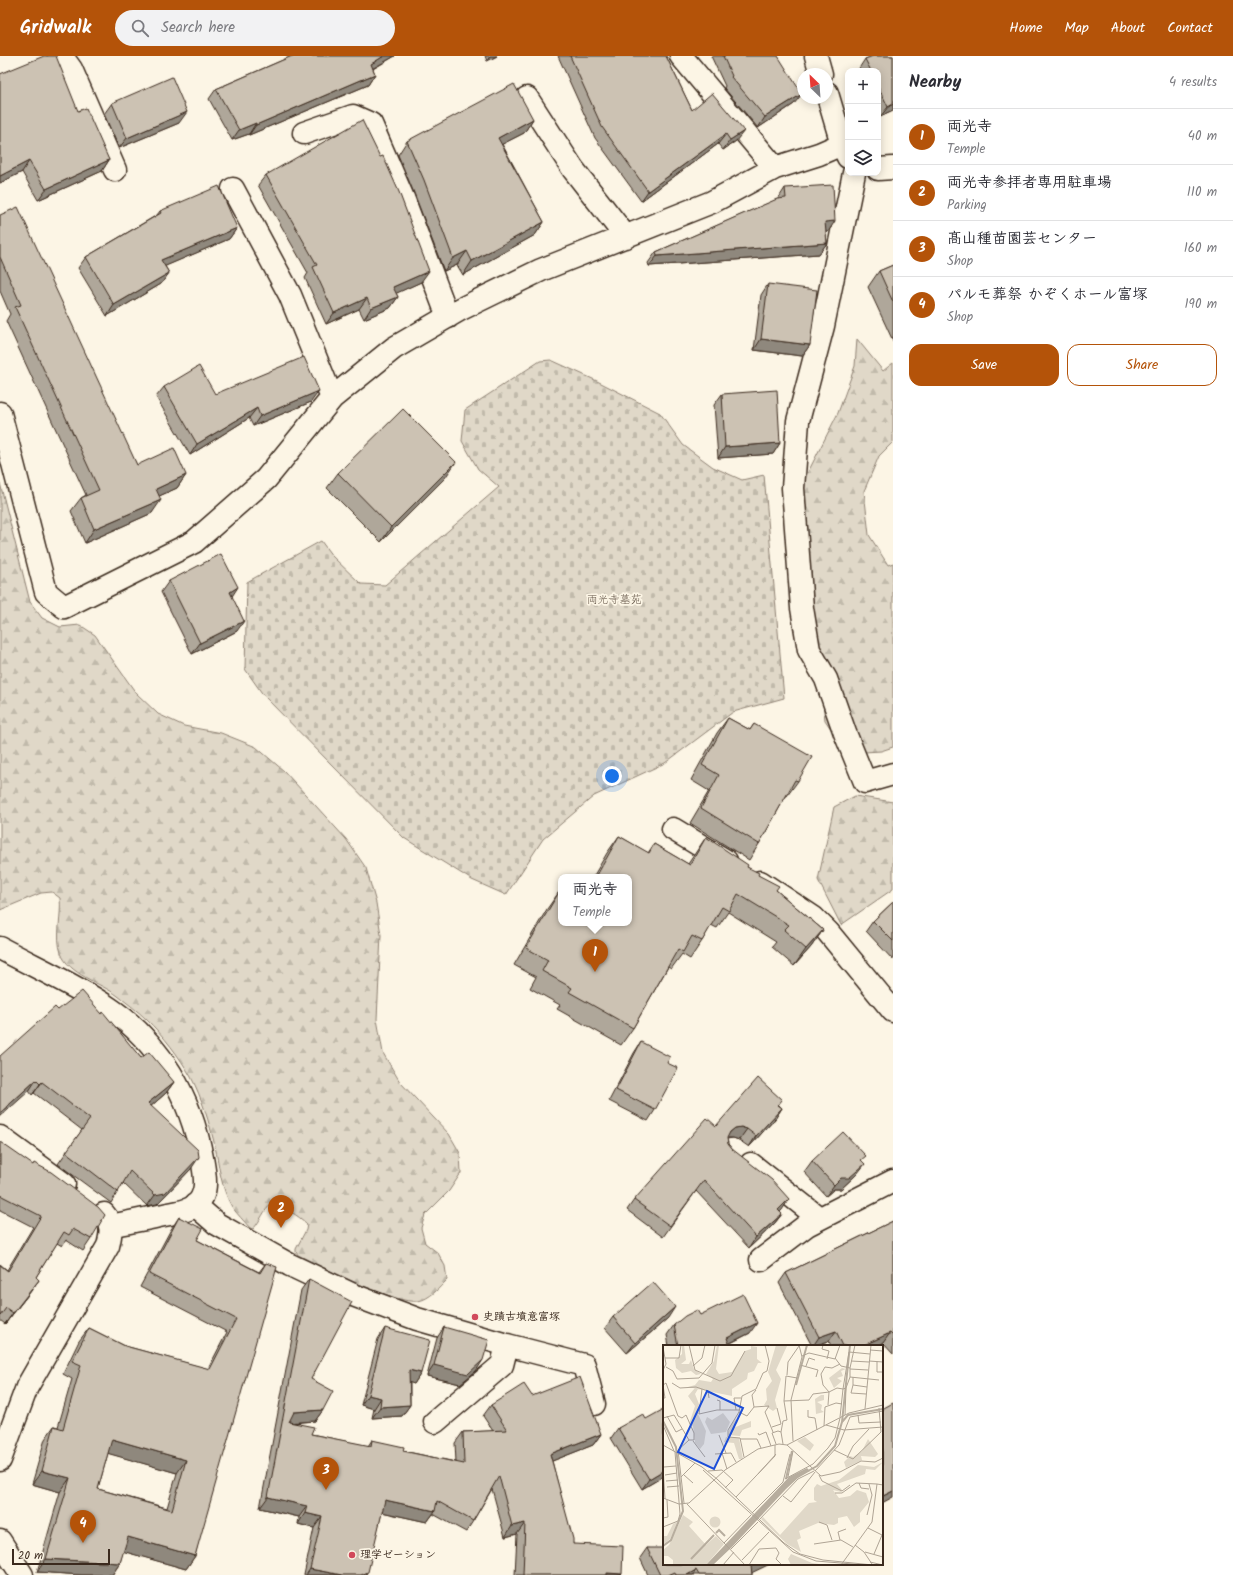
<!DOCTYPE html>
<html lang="en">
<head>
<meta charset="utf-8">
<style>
  :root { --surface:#fff; --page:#f2f2f3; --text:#2b2b33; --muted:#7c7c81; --line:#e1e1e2; --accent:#b45309 }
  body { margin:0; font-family:Kalam,"Klee One",sans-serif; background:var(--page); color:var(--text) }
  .controls { position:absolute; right:12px; top:12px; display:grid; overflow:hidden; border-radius:8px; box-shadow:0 2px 10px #0003 }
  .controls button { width:36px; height:36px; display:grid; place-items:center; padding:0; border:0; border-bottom:1px solid var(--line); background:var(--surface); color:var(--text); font:20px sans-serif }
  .compass { position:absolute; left:797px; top:12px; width:36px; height:36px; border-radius:50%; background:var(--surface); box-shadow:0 2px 10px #0003; rotate:335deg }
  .scale { position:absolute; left:12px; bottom:10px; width:98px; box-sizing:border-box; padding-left:4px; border:2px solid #3b2a1e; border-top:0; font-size:11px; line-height:14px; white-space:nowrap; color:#3b2a1e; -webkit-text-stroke:3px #fcf5e5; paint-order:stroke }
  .you { position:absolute; left:612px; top:720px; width:14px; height:14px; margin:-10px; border:3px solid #fff; border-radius:50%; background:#1a73e8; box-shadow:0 0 0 6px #1a73e833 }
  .badge { display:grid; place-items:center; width:26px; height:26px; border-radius:50%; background:var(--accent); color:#fff; font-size:13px; font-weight:700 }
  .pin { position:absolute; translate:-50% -33px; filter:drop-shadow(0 1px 2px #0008) }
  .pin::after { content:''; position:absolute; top:21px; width:14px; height:12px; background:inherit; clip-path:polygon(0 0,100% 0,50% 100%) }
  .popup { position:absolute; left:558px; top:818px; width:74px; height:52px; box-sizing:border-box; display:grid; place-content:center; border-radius:8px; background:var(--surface); filter:drop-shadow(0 1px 3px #0005); font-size:13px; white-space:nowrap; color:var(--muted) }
  .popup b { font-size:15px; color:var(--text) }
  .popup::after { content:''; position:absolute; left:50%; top:100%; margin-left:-8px; border:8px solid transparent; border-top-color:var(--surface) }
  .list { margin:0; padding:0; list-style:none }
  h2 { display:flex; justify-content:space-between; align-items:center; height:52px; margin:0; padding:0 16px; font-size:17px }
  h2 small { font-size:13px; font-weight:400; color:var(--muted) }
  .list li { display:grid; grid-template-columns:26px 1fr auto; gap:12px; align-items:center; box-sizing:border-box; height:56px; padding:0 16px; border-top:1px solid var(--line) }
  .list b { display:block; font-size:15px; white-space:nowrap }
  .list p { margin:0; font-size:13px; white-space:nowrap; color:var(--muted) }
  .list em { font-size:13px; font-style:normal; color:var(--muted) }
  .actions { display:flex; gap:8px; padding:12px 16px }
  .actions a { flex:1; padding:9px 0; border:1px solid var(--accent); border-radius:12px; text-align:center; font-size:14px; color:var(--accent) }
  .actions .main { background:var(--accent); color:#fff }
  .icon { flex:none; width:22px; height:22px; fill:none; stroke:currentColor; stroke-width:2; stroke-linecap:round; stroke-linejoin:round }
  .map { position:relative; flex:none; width:893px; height:1519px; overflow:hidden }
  header { display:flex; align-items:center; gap:24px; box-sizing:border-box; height:56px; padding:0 20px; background:var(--accent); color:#fff }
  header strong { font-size:19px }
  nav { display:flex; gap:22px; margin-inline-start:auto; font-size:14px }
  .search { width:280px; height:36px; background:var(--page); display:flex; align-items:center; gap:10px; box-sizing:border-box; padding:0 14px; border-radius:22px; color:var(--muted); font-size:15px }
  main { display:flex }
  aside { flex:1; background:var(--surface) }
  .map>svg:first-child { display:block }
  .forest { fill:url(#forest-firs); stroke:#8e8173 }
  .cemetery { fill:url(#cemetery-stones); stroke:#8e8173 }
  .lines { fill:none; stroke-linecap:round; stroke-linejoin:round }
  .minor-casing { stroke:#3b2a1e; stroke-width:25 }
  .minor { stroke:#fcf5e5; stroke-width:22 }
  .wall { fill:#afa79a; stroke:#3b2a1e; fill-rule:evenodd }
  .shaded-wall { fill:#8f887d; stroke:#3b2a1e }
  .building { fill:#ccc2b3; stroke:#3b2a1e; fill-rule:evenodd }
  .poi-dot { fill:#d1495b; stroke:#fcf5e5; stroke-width:1.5 }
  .labels { text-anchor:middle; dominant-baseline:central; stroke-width:3.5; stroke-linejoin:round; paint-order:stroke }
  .park-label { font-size:11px; fill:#645648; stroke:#fcf5e5 }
  .poi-label { font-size:11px; font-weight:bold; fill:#3b2a1e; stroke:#fcf5e5; text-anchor:start }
  .inset-river { fill:none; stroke:#b7ad9e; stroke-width:2 }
  .inset-road { fill:none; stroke:#afa495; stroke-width:1 }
  .view { fill:#1d4ed8; fill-opacity:0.15; stroke:#1d4ed8; stroke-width:2 }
  .inset-edge { fill:none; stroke:#3b2a1e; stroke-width:2 }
</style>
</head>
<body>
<header>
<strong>Gridwalk</strong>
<div class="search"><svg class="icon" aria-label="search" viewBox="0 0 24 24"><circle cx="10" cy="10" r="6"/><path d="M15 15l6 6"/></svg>Search here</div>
<nav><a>Home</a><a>Map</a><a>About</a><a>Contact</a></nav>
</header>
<main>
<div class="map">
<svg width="893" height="1519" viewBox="0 0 893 1519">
  <defs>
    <pattern id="forest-firs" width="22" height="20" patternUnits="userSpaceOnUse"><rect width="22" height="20" fill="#e0d8c8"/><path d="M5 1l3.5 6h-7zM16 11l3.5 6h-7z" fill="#c1baab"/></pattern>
    <pattern id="cemetery-stones" width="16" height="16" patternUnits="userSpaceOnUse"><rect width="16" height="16" fill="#e0d8c8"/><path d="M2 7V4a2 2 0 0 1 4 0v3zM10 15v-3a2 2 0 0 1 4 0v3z" fill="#c1baab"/></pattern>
  </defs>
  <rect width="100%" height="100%" fill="#fcf5e5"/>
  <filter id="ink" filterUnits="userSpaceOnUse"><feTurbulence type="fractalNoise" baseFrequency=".025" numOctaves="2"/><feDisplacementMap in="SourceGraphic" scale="8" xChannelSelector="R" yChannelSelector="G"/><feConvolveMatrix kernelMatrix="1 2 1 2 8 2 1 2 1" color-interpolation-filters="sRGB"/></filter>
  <g filter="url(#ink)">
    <path class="forest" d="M857,283L883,315L893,307V386L879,400L864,435L869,479L888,509L893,507V691L881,695L847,697L825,664L804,493V424L838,357L855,310Z
      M0,427L30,546L42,562L60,571L80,569L95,579L136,637L158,658L184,670L221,677L256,691L284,715L346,783L366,812L376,847L381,879L377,963L383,997L400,1026L449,1078L460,1097L461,1117L449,1135L425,1159L421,1172L425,1187L438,1197L445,1210L447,1224C439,1232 430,1243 418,1245C395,1249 321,1210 298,1199L296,1196V1193L306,1174L307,1168C299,1160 283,1150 272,1148C263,1154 261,1165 253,1173L250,1172C244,1165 237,1158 232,1151C221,1132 219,1110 215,1090C209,1066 202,1042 191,1021C179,1000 164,980 146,963C138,955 127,947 118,940C101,927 68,918 61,897C55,880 62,860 60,842L52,836L41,837L0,854Z
      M855,740L893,746V833L841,869L818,824L834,751Z"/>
    <path class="cemetery" d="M551,304L595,324L660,357L683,389L713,411L742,424L764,419L784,642L733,656L665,707L594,740L543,783L506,839L472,824L404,782L264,640L245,613L247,526L321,485L332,500L361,528L385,529L499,431L478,413L462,385L465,354L540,305Z"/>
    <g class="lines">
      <defs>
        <path id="minor" d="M59,0L63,2L71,13L115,114
          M681,0L775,112
          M816,0L821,18
          M827,37L842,88L848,101
          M527,42L573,113L626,181
          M304,77L353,60L371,68L403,142L448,261
          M878,113L893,112
          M854,117L823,270L798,365L793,432L802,552L809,594L826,623L845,677L865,726L893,718
          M233,133L290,239L332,342
          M0,357L46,536L64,551L194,486L266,423L332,342L394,292L461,253L541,214L712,146L775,112L819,98L842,88
          M673,773L726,805
          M760,826L814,862L828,876L893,955
          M0,892C35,911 76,929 109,952C160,986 191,1042 202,1102C205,1119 210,1140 193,1151C185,1156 173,1157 164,1159C146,1163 128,1166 110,1170
          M0,1081L64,1128
          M751,1108L819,1162
          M195,1149L217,1168L290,1209L353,1239L417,1263L507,1289L584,1309L594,1348
          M761,1204L807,1169L893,1125
          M435,1366L502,1309L507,1289
          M0,1404L27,1331L108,1190C111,1178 113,1168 104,1158
          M0,1485L22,1519"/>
      </defs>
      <use href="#minor" class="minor-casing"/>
      <use href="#minor" class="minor"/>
    </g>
    <path class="wall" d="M292,0H395L373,13L375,18L368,29L249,79V78L232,84L209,43L216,33Z
      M485,0H497L487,5Z
      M558,0H666L692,54L736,85L723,94L718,88L641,145L595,82Z
      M711,0H778L794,48L758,72L724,32L725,30Z
      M873,0H893V55L880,61L878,57V15H858V14L865,3Z
      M0,18L78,55L109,104L102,115L38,144L22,116L0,127Z
      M112,47L179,67L119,92L104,58Z
      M533,63L524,77L502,88L544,166L535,179L463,219L457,209L444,215L414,137L398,99L407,85Z
      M266,119L421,226L396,237L398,241L390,252L364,263L359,253L326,268L305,222L308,217L258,129Z
      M785,132L828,176H826L827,187L819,198L649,210L648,207L656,196L778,143Z
      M160,155L237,172L229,183L165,210L169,217L161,228L107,260L78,212L86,201L157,159Z
      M0,159L137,409L186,419L177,432L159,440L152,457L85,487L71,455L81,442L86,439L6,265L10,258L0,235Z
      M893,209V285L868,231L879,215Z
      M768,228L810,289L802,300L754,294L761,239Z
      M164,331L215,338L311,346L253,370L249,362L190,399L156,341Z
      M722,338L780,387L773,398L718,402L714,349Z
      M338,417L445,422L381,486L327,432Z
      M169,525L232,540L237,575L192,598L161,536Z
      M728,662L750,674L754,668L798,725L787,740H786L759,788L749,804L690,767L709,735L691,724L717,677Z
      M619,780L648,797L654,788L688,808L706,781L758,819L776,834L823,874L811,891L794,910L772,891L776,886L728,856L717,872L711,869L702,885L690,903L682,898L671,913L668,911L633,972L621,989L557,953L560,949L530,932L536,921L514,909L547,853L559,836L561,867L629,821H593L607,797Z
      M893,846V904L866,875L873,865Z
      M58,954L102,958L141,1002L174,1026L166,1037L151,1050L191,1113L157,1148L147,1150L123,1127L111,1147L58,1108L82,1074L34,1037L32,1039L29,1035Z
      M641,986L667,1007L655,1054L648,1065L609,1045L634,997Z
      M779,1049L782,1052L775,1063L749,1091L739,1084L733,1082L727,1083L728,1088L732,1093L782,1154L780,1156L782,1158L774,1168L749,1192L696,1135L663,1181L627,1154L634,1144L716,1070Z
      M0,1086L91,1183L83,1195L66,1184L62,1190L57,1187L36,1221L31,1235L5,1268L0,1264V1208L7,1214L33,1171L0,1154Z
      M812,1105H862L857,1118L841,1133H834L826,1140L804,1116Z
      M179,1161L197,1184L259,1216L266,1207L195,1500L186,1513L123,1495L120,1507L112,1519H82L37,1516L60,1436L32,1428L45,1383L54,1370L58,1371L72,1323L63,1318L79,1285L89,1272L125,1290L208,1313L227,1276L140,1231L170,1175ZM108,1397L177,1417L167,1452L98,1433Z
      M893,1165V1298L883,1287L877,1290H831L829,1285L814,1290H812L779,1227L786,1217Z
      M309,1223L311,1323L323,1354L315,1365L293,1367L311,1378L368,1390L372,1384L403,1395L456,1406L455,1387L463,1376L493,1375L483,1360L491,1349L532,1340L601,1378L593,1389L552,1405L573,1488L622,1518L621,1519H515L517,1478L505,1481L492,1433L473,1465L466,1476L433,1458L427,1466L382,1456L366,1519H304L314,1472L298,1468L299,1461L260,1452L301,1234Z
      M700,1259L750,1277L729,1288L730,1290H669L667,1279L674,1269Z
      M613,1261L668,1262L627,1297L605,1272Z
      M444,1271L476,1315L460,1328L427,1320L437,1282Z
      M385,1272L421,1317L414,1328L410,1326V1349L402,1360L372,1362L374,1353L361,1349L378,1283Z
      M646,1363L664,1420L642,1433L611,1382L618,1372Z
      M647,1492L752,1517V1519H648L640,1502Z"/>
    <path class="shaded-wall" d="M384,0H395L363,18L371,8Z
      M490,0H497L487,5Z
      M375,18L368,29L249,79L256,69Z
      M802,38L794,48L758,72L765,61Z
      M893,48V55L880,61L888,51Z
      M187,56L179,67L119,92L127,82Z
      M533,63L524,77L489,95L498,82Z
      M256,67L249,78L232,84L239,74Z
      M744,75L736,85L723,94L730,84Z
      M726,78L718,88L641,145L648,135Z
      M109,104L102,115L38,144L46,133Z
      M29,105L22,116L0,127V120Z
      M835,165L828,176H818L825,166Z
      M544,166L535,179L463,219L472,205Z
      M237,172L229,183L154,215L161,204Z
      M827,187L819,198L649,210L657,200Z
      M467,195L457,209L444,215L453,202Z
      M429,215L421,226L386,242L393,231Z
      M169,217L161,228L107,260L114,249Z
      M398,241L390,252L364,263L371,252Z
      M367,242L359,253L326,268L334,257Z
      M761,283L810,289L802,300L754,294Z
      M319,335L311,346L253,370L260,360Z
      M257,352L249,362L190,399L197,388Z
      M780,387L773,398L718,402L725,391Z
      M456,406L445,422L381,486L391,471Z
      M186,419L177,432L146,446L156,433Z
      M161,444L152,457L85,487L94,473Z
      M238,531L231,542L230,536Z
      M244,565L237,575L192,598L200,587Z
      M823,874L811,891L794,910L806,893Z
      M36,1024L29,1035L0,1061V1057Z
      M42,1026L34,1037L32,1039L40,1028Z
      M174,1026L166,1037L141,1059L148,1047Z
      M782,1052L775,1063L749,1091L756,1080Z
      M741,1071L747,1073L739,1084L733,1082H728L722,1087L730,1076L735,1072Z
      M199,1101L191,1113L157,1148L147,1150L155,1139Z
      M865,1108L857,1118L841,1133H834L826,1140L834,1129L841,1122Z
      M789,1143L782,1154L771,1165L778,1154Z
      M782,1158L774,1168L749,1192L756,1181Z
      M39,1224L31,1235L5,1268L13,1257Z
      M675,1251L668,1262L627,1297L635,1287Z
      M757,1267L750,1277L724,1290L727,1282Z
      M836,1275L829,1285L813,1290L819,1281Z
      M890,1277L883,1287L877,1290H862Z
      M483,1304L476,1315L460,1328L427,1320L434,1309Z
      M409,1314L421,1317L414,1328L402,1324Z
      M368,1339L381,1342L374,1353L361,1349Z
      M410,1349L402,1360L372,1362L380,1351Z
      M323,1354L315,1365L286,1367L294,1356Z
      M601,1378L593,1389L542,1409L550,1398Z
      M112,1383L186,1404L177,1417L103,1396Z
      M664,1414V1420L642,1433L649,1423Z
      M42,1415L70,1422L60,1436L32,1428Z
      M893,1435V1441L882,1447V1442L883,1440Z
      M268,1441L307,1450L299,1461L260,1452Z
      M385,1444L435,1455L427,1466L377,1455Z
      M305,1457L322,1461L314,1472L298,1468Z
      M525,1467L517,1478L505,1481L512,1470Z
      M128,1481L195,1500L186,1513L118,1494Z
      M46,1503L120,1507L112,1519H82L37,1516Z
      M756,1508H770L747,1519L751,1510Z
      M310,1513L342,1519H306Z
      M696,1514L693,1519H687Z
      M607,1517L622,1518L621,1519H605Z"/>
    <path class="building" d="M44,0H56L78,55L86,52L109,104L46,133L29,105L0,120V18Z
      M292,0H384L371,8L375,18L256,69V67L239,74L216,33Z
      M570,0H666L692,54L712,37L744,75L730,84L726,78L648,135L602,71Z
      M723,0H778L802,38L765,61L731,21L732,20Z
      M873,0H893V48L888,51L878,30V15H871L865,3Z
      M172,21L187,56L127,82L112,47Z
      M514,28L533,63L498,82L544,166L472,205L467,195L453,202L424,124L407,85Z
      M362,64L380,101L383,100L399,136L429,215L393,231L398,241L371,252L367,242L334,257L313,211L317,209L266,119Z
      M833,129L835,165L825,166L827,187L657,200L656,196L777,143L786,142L785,132Z
      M219,130L237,172L161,204L169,217L114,249L86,201L161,157L160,155Z
      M18,151L137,409L174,392L186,419L156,433L161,444L94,473L81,442L99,434L15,251L21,249L0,201V159Z
      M893,209V246L879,215Z
      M768,228L817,234L810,289L761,283Z
      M304,301L319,335L260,360L257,352L197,388L164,331L199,310L215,338Z
      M777,334L780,387L725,391L722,338Z
      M403,353L456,406L391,471L338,417Z
      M221,498L238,531L230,536L244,565L200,587L169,525Z
      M728,662L750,674L754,668L812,701L798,725L795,724L759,788L701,752L719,719L702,709Z
      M619,780L649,797L654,788L690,809L706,781L748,809L747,811L759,817L758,819L779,830L776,834L823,874L806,893L784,874L789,869L738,838L729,855L722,851L702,885L692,880L683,896L678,893L633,972L569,936L572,932L542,915L548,904L526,892L559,836L561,837V867H629V821H596Z
      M893,846V885L873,865Z
      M82,935L102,958L103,956L141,1002L149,996L174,1026L148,1047L198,1094L199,1101L165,1137L155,1139L130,1115L118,1136L66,1096L90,1063L42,1026L40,1028L36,1024L0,1057V1000L55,951L58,954Z
      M641,986L670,1001L667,1007L678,1012L655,1054L616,1034Z
      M758,1022L782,1044L778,1049L782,1052L756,1080L747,1073L741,1071L735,1072L730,1076L727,1082L728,1088L732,1093L772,1124L789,1143L778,1154L782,1158L756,1181L704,1124L670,1170L634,1144L707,1062L716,1070Z
      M843,1076L866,1100L861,1104L865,1108L849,1122H841L834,1129L812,1105Z
      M0,1086L33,1109L34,1107L51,1116L98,1151L105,1159L91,1183L73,1173L69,1179L64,1176L36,1221L39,1224L13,1257L6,1252L0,1260V1209L8,1215L41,1160L0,1139Z
      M179,1161L203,1173L197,1184L260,1217L266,1207L277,1211L195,1500L128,1481L120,1507L46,1503L70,1422L42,1415L54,1370L63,1373L81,1309L72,1305L89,1272L125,1290L210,1313L236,1263L149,1218ZM112,1383L186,1404L172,1454L98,1433Z
      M893,1165V1280L890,1277L862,1290H843L836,1275L819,1281L786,1217Z
      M309,1223L352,1246L311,1323L333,1335L323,1354L294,1356L289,1366L314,1371L311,1378L371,1390L372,1384L404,1391L403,1395L464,1408L463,1376L507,1374L491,1349L524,1328L532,1340L580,1321L601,1378L550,1398L573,1483V1488L623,1490L622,1518L607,1517V1519H523L525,1467L512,1470L499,1420L473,1465L437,1445L435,1455L385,1444L368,1516L361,1519H342L310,1513L322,1461L305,1457L307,1450L268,1441Z
      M653,1226L675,1251L635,1287L613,1261Z
      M743,1238L757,1267L727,1282L730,1290H678L674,1269L685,1260L697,1254L700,1259Z
      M444,1271L489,1284L483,1304L468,1318L434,1309Z
      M385,1272L430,1284L421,1317L409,1314L410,1349L380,1351L381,1342L368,1339Z
      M893,1347V1435L883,1440V1438L882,1439V1394H883L882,1392V1353Z
      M664,1353V1414L649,1423L618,1372L643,1358L646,1363Z
      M647,1492H664V1508H756L751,1510L752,1519H699L696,1514L687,1519H676L675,1516L668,1519H660Z"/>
  </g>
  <g class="poi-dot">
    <circle cx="475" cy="1261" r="4"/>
    <circle cx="352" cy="1499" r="4"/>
  </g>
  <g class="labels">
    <g class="park-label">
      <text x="614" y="544">両光寺墓苑</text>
    </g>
    <g class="poi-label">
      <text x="483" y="1261">史蹟古墳意富塚</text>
      <text x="360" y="1499">理学ゼーション</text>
    </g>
  </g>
  <g transform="translate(663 1289)">
    <rect width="220" height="220" fill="#fcf5e5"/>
    <path d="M142,92L151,100L147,106L134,96Z" fill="#e0d8c8"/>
    <path d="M19,0H21L23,15L18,19H26L28,15L31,24L38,29L33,30L28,26L19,28L13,23L12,15L19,9ZM54,0H56L53,24L56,29L69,27L82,6L88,4V1L94,2V14L99,18H95L91,26L85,28L84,34L69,44V51L25,42L32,40L36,35L48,37L50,34L43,29L51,16ZM113,0L124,1L113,25L118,34L112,55L114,63L110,66L101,60L104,55L103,44L109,36L105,27ZM179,23L183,24L178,26L180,31L174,33L179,36L171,43L166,33ZM32,43L35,44L32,49L36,59L35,69L43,86L41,99L37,104L32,98L30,81L26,79L32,61L25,51ZM158,50H161V55L154,57L159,60L158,65L161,67L153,69L152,54ZM73,74L75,77L70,83L88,76V82L79,85L77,91L65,90L67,81ZM63,92L76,93L80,114H76L71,98L61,97ZM205,94L215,109L212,112L198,111L199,115L183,123L181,117L187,111L190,112L199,106ZM220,117L212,125L203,124L202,129L174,139L179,145L178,147L170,145L176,153L187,151L194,145L203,148L206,157L197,168V177L191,182L184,171L175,173V178L171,180L155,178L136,186L138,193L134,195L138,207L124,199L98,174L100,172L117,190L146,158L154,157L151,155V143L154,139L158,141L176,135L195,120L211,122ZM128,209L149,218L163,220H128L125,214Z" fill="#e0d8c8"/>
    <path d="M60,68L67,77L63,87L48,89L42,77L44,72L49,75Z" fill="#e0d8c8"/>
    <path d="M20,170L30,177L26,181L43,200L53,191L61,199L43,220H10V215L5,211H0V205L6,200ZM14,177H16L7,194L0,200V191H4L10,179Z" fill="#e0d8c8"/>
    <path d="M46.5 177a5.5 5.5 0 1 1 11 0a5.5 5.5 0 1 1-11 0Z" fill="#e0d8c8"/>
    <path d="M144,123L147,126L135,133L123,144L69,202L50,220H43L126,132Z" fill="#b7ad9e"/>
    <path class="inset-river" d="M133,40L144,0M0,76L13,102L20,166L8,195L0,201M179,77L187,0M145,126L154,121L172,101L179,77L185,70L220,64M123,134L129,106M53,188L56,185L62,191M28,214L51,190"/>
    <path class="inset-road" d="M26,0L32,25L57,36L68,31L82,6M160,0L159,4L166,6L164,14M0,2L3,19L0,25M207,5L220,6M139,11L146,8L172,14L177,0M2,13H16L18,0M172,13L178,21L187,23V32L216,35M188,16L206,17M206,16L220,17M214,16V27H220M137,20L155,25L153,32M30,21L39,13L42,0M143,21L146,13L152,15M3,22L10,26L14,34L36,33L49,18L52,0M187,23L192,0M187,24L205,25M124,30L125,17L136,1M190,32V40L204,42M9,38L17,43L33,42L45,46L46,53M190,40L188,48L203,49M39,44L36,69L54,65H76M93,45L89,50L91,62L106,61L102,67L110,87M0,53H2L0,40L3,38L15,71L19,73L23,70L31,88V95H26M54,55L57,56V65M121,56L123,31L134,33M165,60L166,47L174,43L180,44L186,7L207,9M202,64L208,0M73,65L71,53H78M145,65V72L152,73L154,85M76,67L84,71L91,62M182,70L183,43L187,32M195,70L196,78L218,77M4,71L13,87L19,84M177,72L180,44L183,43M0,73L11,70L26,95L15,105L21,158M0,80L11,106M163,80L181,85L220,82M161,81L162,62L173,58L179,59M109,82L118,79L114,63M118,87L120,76L124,75L121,56L146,55L150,49L166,47L160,40L158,29L162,22L169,23L177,19M95,88L96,90L103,87L108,101M56,90L63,108M77,94H94L98,103M30,96L42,112M130,96L128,55L139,12L136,0M113,99L109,88L115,86L118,87L120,99M0,100L39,122L54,134M124,100L186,68L220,60M171,105L190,114L218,87L216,63M59,108L64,124M52,109L68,108L73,117M81,112L77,93L65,92V85L76,67L79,51L93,44L100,28L104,26L106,16L102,0M184,113L190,101L206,84M0,122L2,154M1,122L13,121M40,125L52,136M45,126L59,125L70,135L62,143M152,126L176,100L187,72L220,66M95,129L113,109M2,130L14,128M21,130L30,138M156,130L159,136L179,146L187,140M18,132L32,118M125,132L130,106M54,134L121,198L137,209L160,215L210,220M122,134L150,119L165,103L172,93L177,73M3,136L15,135M52,136L130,207L153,216L202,220M196,138L198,143L206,144M4,142L16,141M172,148H179L193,138L214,139M120,151L128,157L152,127M73,152L112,111V100M0,153L16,159L26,158L62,125L95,104L116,99L124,100L158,131L177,127L198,116L212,117L220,113M24,159L82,220M89,168L120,137L127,109M204,170L209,150L206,139M0,173L5,172L4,155M96,175L135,134L151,126M156,177L164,180L169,195M0,182L15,176L17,169L12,107M205,183L219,190M177,195L175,187L183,184M61,198L88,170M151,199L178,195L190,202M192,200L201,207L209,219M68,204L95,177M202,207L220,212M211,209L219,190M79,215L106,187M207,217L220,220M60,220L71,207M86,220L96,204L113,203L116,208L113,214L119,220M178,220L209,177L214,139L220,140"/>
    <path class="view" d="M44,46L80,63L51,124L15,107Z"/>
    <rect width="220" height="220" class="inset-edge"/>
  </g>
</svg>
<div class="controls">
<button>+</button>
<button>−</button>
<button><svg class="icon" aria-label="layers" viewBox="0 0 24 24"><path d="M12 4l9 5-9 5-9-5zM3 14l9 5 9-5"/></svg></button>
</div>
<svg class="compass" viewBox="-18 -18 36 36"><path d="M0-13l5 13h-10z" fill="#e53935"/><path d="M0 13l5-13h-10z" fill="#7c7c81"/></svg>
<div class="scale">20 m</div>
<div class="you"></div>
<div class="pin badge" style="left:595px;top:916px">1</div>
<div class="popup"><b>両光寺</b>Temple</div>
<div class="pin badge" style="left:281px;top:1172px">2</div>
<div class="pin badge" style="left:326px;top:1434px">3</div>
<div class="pin badge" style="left:83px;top:1487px">4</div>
</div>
<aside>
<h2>Nearby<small>4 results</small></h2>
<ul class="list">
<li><span class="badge">1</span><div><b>両光寺</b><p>Temple</p></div><em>40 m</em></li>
<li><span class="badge">2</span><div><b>両光寺参拝者専用駐車場</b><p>Parking</p></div><em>110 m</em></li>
<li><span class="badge">3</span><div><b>髙山種苗園芸センター</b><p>Shop</p></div><em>160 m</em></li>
<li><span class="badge">4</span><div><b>パルモ葬祭 かぞくホール富塚</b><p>Shop</p></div><em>190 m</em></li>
</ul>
<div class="actions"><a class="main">Save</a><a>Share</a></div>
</aside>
</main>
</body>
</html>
